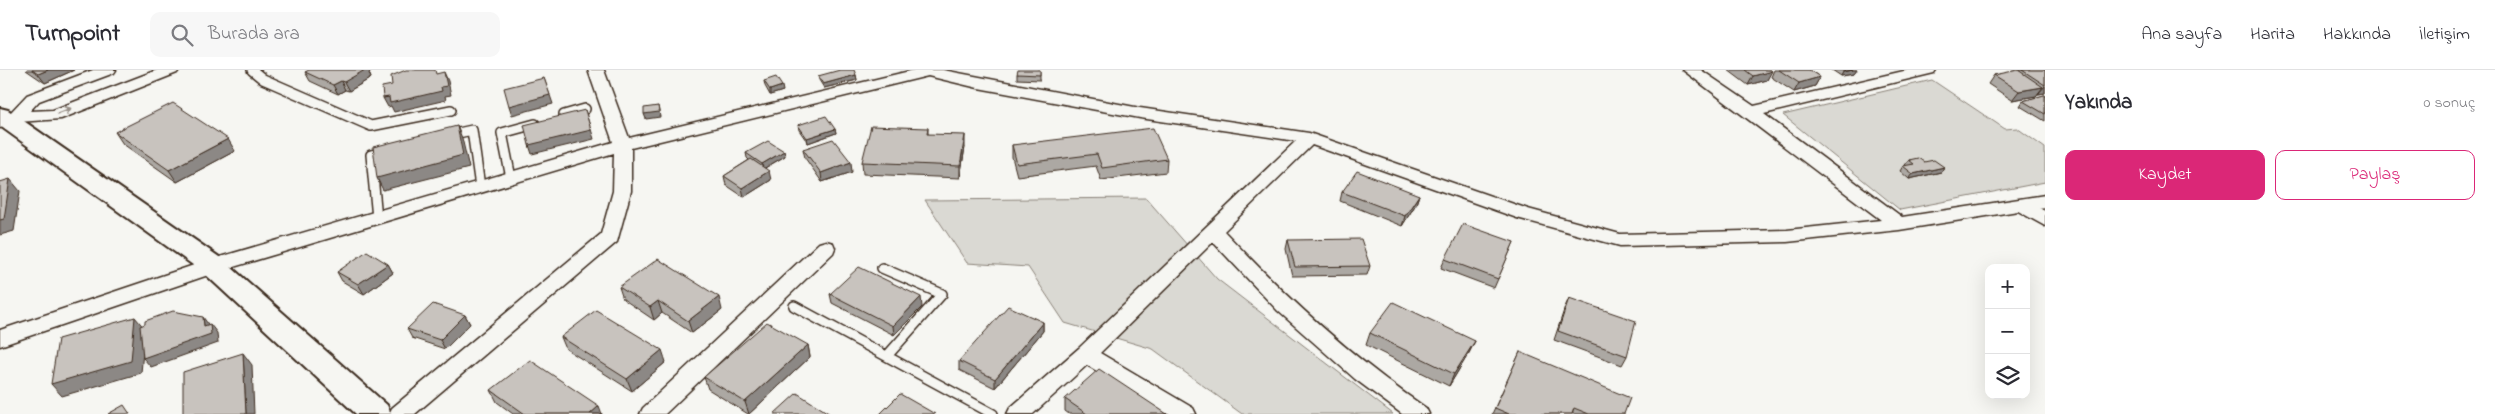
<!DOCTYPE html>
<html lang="tr">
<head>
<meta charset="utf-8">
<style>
  :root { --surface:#fff; --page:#f7f7f7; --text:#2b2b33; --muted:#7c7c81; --line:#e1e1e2; --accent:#db2777 }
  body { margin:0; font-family:"Indie Flower",sans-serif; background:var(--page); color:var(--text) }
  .controls { position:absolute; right:15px; bottom:15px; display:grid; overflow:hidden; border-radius:10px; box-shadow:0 5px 20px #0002 }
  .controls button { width:45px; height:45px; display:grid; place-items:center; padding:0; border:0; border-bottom:1px solid var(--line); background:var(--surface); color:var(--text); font:25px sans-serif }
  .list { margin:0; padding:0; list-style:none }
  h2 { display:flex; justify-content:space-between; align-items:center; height:65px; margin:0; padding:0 20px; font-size:21px }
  h2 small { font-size:16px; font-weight:400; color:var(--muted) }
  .actions { display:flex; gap:10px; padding:15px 20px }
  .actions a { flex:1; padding:11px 0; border:1px solid var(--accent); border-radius:10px; text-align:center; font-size:18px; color:var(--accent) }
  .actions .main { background:var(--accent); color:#fff }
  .icon { flex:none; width:28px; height:28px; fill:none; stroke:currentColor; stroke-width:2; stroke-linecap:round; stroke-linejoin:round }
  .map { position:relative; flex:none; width:2045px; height:344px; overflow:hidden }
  header { display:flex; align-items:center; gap:30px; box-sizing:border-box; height:70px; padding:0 25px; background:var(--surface); border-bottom:1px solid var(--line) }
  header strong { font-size:24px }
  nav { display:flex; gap:28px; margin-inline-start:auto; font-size:18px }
  .search { width:350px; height:45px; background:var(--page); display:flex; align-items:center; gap:12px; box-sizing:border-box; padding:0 18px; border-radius:10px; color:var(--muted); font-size:19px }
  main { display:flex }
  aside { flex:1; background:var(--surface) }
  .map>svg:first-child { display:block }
  .green { fill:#dad9d3; stroke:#8a8278 }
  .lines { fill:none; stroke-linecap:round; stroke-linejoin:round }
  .lane-casing { stroke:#3b2a1e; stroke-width:12 }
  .street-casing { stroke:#3b2a1e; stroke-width:3 }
  .secondary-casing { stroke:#3b2a1e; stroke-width:4 }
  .lane { stroke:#f6f6f2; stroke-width:9 }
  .street { fill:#f6f6f2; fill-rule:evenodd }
  .secondary { fill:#f6f6f2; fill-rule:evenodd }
  .wall { fill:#aca8a3; stroke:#3b2a1e }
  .shaded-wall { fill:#8c8885; stroke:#3b2a1e }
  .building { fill:#c8c3be; stroke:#3b2a1e }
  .oneway { stroke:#989088 }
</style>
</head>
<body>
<header>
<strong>Turnpoint</strong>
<div class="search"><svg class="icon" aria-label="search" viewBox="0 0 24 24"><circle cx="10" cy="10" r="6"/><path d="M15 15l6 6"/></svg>Burada ara</div>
<nav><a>Ana sayfa</a><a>Harita</a><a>Hakkında</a><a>İletişim</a></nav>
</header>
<main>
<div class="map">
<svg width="2045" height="344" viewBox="0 0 2045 344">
  <rect width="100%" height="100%" fill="#f6f6f2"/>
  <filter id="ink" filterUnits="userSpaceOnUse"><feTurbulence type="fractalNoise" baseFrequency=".02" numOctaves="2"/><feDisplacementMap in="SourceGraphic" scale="10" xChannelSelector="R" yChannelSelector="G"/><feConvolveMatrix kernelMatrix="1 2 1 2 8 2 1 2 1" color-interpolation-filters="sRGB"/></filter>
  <g filter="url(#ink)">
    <path class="green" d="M1932,10L2005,59L2017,58L2045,78V112L1900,140L1783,45Z
      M1146,128L1217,209L1393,344H1242L1153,279L1065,253L1028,197L967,193L925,130Z"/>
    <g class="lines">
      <defs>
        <path id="lane" d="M252,0L263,9L371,56L451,40
          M564,45L585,39
          M449,65L472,60L480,117
          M511,108L502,63L535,54
          M377,148L371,85L386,81
          M882,198L942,224L887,286
          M794,236L993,344"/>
        <path id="street" d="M93,0H116L114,3L39,31L30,41L53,40L157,0H179L177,3L61,49L18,52L0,58V47L10,43L27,25Z
          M588,0H604L629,68L914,0H943L1140,38L1309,63L1528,139L1620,164L1787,160L1881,150L1683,0H1701L1754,36L1908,0H1936L1934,3L1764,44L1902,147L2045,125V137L2039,138L2045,141V156L2018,141L1899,160L1787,172L1620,176L1517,148L1312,75L1224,161C1286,227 1351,287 1426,338L1429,344H1402L1355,309L1278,241L1213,172L1100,283L1193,338L1196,344H1167L1087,295L1033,344H1007L1010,338L1079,278L1296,71L1140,48L978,18L928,6L631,78V121L617,172L415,344H389L392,338L601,164L613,121L614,83L220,201L0,276V260L206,191L613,72Z
          M826,171L833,173L835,178L833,183L665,344H640L643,338L819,173Z"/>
        <path id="secondary" d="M0,38L8,40L222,189L387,335L391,344H356L204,203L0,56Z"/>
      </defs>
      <use href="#lane" class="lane-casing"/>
      <use href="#street" class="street-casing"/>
      <use href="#secondary" class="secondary-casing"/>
      <use href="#lane" class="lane"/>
      <use href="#street" class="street"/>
      <use href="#secondary" class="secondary"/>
    </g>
    <path class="wall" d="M26,0H74L45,13Z
      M1040,0V10L1017,9V4Z
      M1728,0H1771L1767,10L1748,15Z
      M1774,0H1809L1820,7L1815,16L1794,22L1771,7Z
      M1832,0H1857L1854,4L1841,6Z
      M2020,0H2045V23L2038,24L2036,26L2012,30L1988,14L1994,5L2019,1Z
      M305,2L369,3L371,8L349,21L345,20L338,24L310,11Z
      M856,5L857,10L824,18L819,10L818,6Z
      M764,11L783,21L770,25L765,16Z
      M2045,25V51L2020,36L2023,31Z
      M798,55L835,59L836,63L808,73L799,60Z
      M928,58V64L965,77L960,108L863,104L862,92Z
      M115,62L235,81L177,112L123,74Z
      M1012,75L1167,89L1166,102L1101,110L1096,96L1017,106L1012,87Z
      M803,79L852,102L822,112L805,88Z
      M784,81L785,86L765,98L771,110L744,127L726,115L724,106L749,90L747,88L746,83Z
      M1909,90L1924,92L1944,97L1941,102L1909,109L1900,101L1903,96H1907L1905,95Z
      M1342,122L1419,125L1416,134L1402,156L1340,131Z
      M1288,170L1370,196L1367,205L1292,206L1286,179Z
      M1514,172L1494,218L1441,198L1445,189Z
      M388,194L393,203L364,224L342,211L337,202Z
      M619,217L722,240L692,263L662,243L654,250L623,229Z
      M830,224L922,237L894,265L832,233Z
      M1569,228L1627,286L1622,295L1554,270L1565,237Z
      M465,245L470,254L445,279L412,268L407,259Z
      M1043,252V261L995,318L959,300V291Z
      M1370,263L1475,271L1469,283L1449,316L1366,275Z
      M561,267L666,292L632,321L566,279Z
      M808,275L810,287L749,344H748L708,319L704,307Z
      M1520,282L1624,344H1492Z
      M491,320L602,344H513L497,332Z
      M1065,329L1167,344H1069L1065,341Z"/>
    <path class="shaded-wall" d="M48,0H74L45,13L38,4Z
      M363,0H372L369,3L371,8L349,21L344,12Z
      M1853,0H1857L1854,4L1841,6L1843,2Z
      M1772,1L1767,10L1748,15L1753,6Z
      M444,2L448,11L451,25L445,26L446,30L394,42L391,36L388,37L383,28L441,17Z
      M856,5L857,10L824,18L823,14Z
      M1820,7L1815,16L1794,22L1799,13Z
      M544,8L553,34L512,45L509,36Z
      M341,11L345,20L338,24L333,15Z
      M782,16L783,21L770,25V20Z
      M2045,16V23L2038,24Z
      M2043,17L2036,26L2012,30L2019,21Z
      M658,36L660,47L646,49L644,44Z
      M585,40L594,69L532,84L529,75Z
      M457,56L462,68L469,98L383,120L377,108Z
      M835,59L836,63L808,73L807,68Z
      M965,65V77L960,108V96Z
      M228,69L235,81L177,112L169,100Z
      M784,81L785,86L763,99L762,94Z
      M851,92L852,102L822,112L821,103Z
      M1944,97L1941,102L1909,109L1913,104Z
      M769,101L771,110L744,127L742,118Z
      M10,109L20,121L14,161L0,165V150Z
      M1419,125L1416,134L1402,156L1405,146Z
      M388,194L393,203L364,224L358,214Z
      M719,227L722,240L692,263L688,251Z
      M921,227L922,237L894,265L893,256Z
      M658,231L662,243L654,250L650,237Z
      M465,245L470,254L445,279L440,270Z
      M135,247L145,259L141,303L62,326L51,314Z
      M203,247L210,257V254L217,263L218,273L151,297L143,288L204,256Z
      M1043,252V261L995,318V309Z
      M1475,271L1469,283L1449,316L1454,304Z
      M808,275L810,287L749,344L745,332Z
      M662,280L666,292L632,321L627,309Z
      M243,283L252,295L254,344H246Z
      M599,336L602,344H590Z"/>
    <path class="building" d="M32,0H48L38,4Z
      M309,0H365L344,12L341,11L333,15L305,2Z
      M406,0H435L436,4L444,2L447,16L441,17L442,21L390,33L389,27L383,28L382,17L392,15L391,6Z
      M840,0H854L856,5L823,14L818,6Z
      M1018,0H1040V5L1017,4Z
      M1745,0H1771L1772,1L1753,6Z
      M1779,0H1809L1820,7L1799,13Z
      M1841,0H1853L1843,2Z
      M2018,0L2043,17L2019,21L1994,5Z
      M2022,0H2045V15Z
      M776,7L782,16L770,20L764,11Z
      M544,8L550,25L509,36L504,18Z
      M2044,25H2045V44L2023,31Z
      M173,33L228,69L169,100L115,62Z
      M658,36L659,42L644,44V38Z
      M585,40L591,60L529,75L524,55Z
      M826,46L835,59L807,68L798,55Z
      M457,56L463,85L377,108L373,77Z
      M871,56L928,58L927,64L965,65L960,96L862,92Z
      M1153,58L1167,89L1102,98L1097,84L1017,94L1012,75Z
      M833,69L851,92L821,103L803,79Z
      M768,71L784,81L762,94L746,83Z
      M1918,88L1924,92L1934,90L1944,97L1913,104L1903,96L1914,94L1909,90Z
      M751,89L769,101L742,118L724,106Z
      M1357,101L1419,125L1405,146L1342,122Z
      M10,109L4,149L0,150V112Z
      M1463,154L1514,172L1498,209L1445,189Z
      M1361,169L1370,196L1295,197L1288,170Z
      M367,181L388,194L358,214L337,202Z
      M658,189L719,227L688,251L658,231L650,237L619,217Z
      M859,197L921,227L893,256L830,224Z
      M1569,228L1636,251L1627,286L1558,261Z
      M1393,232L1475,271L1454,304L1370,263Z
      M433,234L465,245L440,270L407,259Z
      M1008,236L1043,252L995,309L959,291Z
      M596,240L662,280L627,309L561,267Z
      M173,241L203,247L204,256L210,254L211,264L143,288L140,256L145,254V251Z
      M135,247L131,291L51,314L58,269Z
      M767,252L808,275L745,332L704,307Z
      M1520,282L1630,328L1624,344H1589L1574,338L1572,344H1509L1495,338Z
      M243,283L246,344H183V302Z
      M530,290L599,336L590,344H525L491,320Z
      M1099,299L1167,344H1087L1065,329Z
      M797,323L830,344H774Z
      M900,324L935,344H880Z
      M124,335L130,344H108Z"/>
    <defs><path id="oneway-shaft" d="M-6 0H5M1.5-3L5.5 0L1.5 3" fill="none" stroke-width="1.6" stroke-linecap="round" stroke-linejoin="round" transform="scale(1.25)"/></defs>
    <use class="oneway" href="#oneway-shaft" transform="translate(64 41) rotate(-21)"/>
  </g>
</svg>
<div class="controls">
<button>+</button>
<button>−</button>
<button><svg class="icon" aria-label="layers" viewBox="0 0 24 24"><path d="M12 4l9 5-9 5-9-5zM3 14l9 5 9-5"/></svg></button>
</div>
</div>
<aside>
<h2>Yakında<small>0 sonuç</small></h2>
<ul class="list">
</ul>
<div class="actions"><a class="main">Kaydet</a><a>Paylaş</a></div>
</aside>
</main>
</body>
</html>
